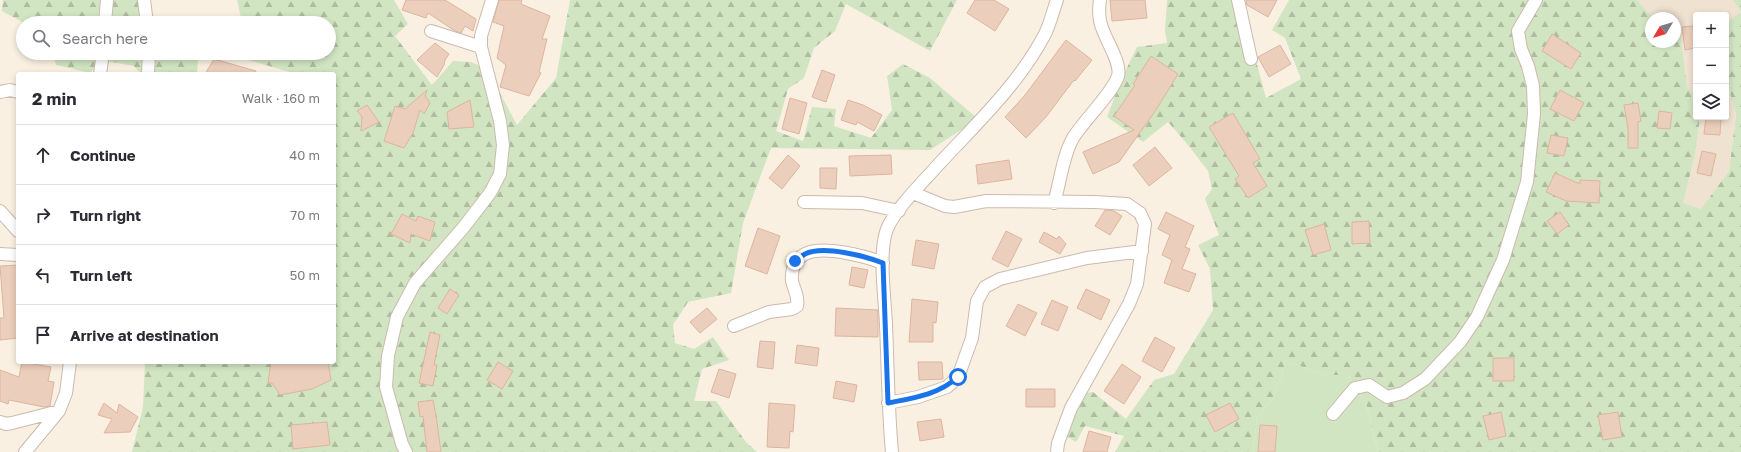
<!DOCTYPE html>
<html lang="en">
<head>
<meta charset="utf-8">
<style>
  :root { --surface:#fff; --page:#f7f7f7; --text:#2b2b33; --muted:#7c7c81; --line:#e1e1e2 }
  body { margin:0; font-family:"Golos Text",sans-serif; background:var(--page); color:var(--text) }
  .controls { position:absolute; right:12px; top:12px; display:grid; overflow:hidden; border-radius:4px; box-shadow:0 2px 6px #0003 }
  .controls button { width:36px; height:36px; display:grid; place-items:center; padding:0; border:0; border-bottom:1px solid var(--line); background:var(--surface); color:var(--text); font:20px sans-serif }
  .compass { position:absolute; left:1645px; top:12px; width:36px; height:36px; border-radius:50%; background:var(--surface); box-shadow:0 2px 6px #0003; rotate:232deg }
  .stop { position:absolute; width:12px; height:12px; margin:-9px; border:3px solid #1a73e8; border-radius:50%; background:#fff }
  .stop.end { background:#1a73e8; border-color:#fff; box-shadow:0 1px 4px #0008 }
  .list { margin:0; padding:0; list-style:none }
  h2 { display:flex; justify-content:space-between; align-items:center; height:52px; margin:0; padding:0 16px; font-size:17px }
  h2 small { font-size:13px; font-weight:400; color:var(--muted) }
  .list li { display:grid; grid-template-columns:26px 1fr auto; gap:12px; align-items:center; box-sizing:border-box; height:60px; padding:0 16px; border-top:1px solid var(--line) }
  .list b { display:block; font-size:15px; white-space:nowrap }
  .list em { font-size:13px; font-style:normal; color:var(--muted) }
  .icon { flex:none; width:22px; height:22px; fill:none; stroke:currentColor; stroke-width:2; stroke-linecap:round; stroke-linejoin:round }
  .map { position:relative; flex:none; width:1741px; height:452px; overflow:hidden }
  .search { position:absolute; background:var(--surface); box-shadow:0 2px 6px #0003; left:16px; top:16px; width:320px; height:44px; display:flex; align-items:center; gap:10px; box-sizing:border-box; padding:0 14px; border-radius:22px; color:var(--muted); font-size:15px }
  .panel { position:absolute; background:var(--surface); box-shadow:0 2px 6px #0003; left:16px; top:72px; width:320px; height:292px; border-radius:4px }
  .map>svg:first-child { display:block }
  .residential { fill:#f0e2d1 }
  .grass { fill:#d1e5c2 }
  .forest { fill:url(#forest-firs) }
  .building { fill:#eccebc; stroke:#ddb59e }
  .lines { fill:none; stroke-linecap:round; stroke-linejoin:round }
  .minor-casing { stroke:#ccbaad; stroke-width:14 }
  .minor { stroke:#fff; stroke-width:12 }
  .route { stroke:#1a73e8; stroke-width:5 }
</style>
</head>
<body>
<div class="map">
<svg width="1741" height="452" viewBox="0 0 1741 452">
  <defs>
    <pattern id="forest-firs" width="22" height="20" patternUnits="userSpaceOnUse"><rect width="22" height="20" fill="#d1e5c2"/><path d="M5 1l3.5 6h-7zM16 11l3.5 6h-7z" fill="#aebca0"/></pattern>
  </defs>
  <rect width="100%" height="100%" fill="#faf0e2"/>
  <path class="residential" d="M1637,0H1733L1741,12L1726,23V15H1696V96L1687,88L1680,29L1675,27V18H1657L1648,14Z
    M1726,78L1736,115L1729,171L1701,209L1683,203L1695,155L1700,117H1726Z"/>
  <path class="grass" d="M1286,361L1326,375H1348L1366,403L1378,452H1253L1257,418L1274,397Z"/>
  <path class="forest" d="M3,0H142L146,23H24L2,11Z
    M237,0H394L408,24L395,36L432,85L453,61L471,62L487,69L517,125L556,78L570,0H957L930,51L846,4L835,31L814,48L804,78L788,89L776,131L803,141L812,107L836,109L834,126L871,138L892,110L887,76L903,64L930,78L978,119L930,150L771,148L743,223L731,293L688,302L673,325L675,343L694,349L713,337L729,360L702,369L694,401H716L746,442L757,452H132L143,407L145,362H334V74H296L225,53H329V23H218L241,18Z
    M1167,0H1234L1249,34L1266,98L1301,79L1285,38L1272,30L1289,0H1637L1648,13L1657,18H1651V42H1675V27L1680,29L1687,88L1696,96V117H1700L1695,155L1683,203L1701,209L1729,171L1736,115L1726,78V23L1741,12L1733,0H1741V452H1378L1366,403L1348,375H1326L1286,361L1274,397L1257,418L1253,452H1115L1124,436L1085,426L1076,442L1062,434L1081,394L1093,392L1126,419L1154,380L1174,374L1213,310L1210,269L1198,245L1219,235L1205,199L1212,189L1208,171L1188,145L1168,122L1143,142L1107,117L1122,78L1137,47L1167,43L1165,31Z
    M53,53H165L174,57L198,59L197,74H141L134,66L101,60L90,73L56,65Z"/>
  <path class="building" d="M406,0H445L476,19L473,31L465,26L461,33L455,31L428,13L426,18L402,10Z
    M499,0H522L521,4L550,16L542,39H547L539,72L541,73L529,96L500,87L506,65L497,58L504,26L493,22Z
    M975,0H994L1009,9L995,31L967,13Z
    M1110,0H1145L1147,18L1112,21Z
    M1246,0H1277L1268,17L1247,5Z
    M1693,26L1695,48L1685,50L1682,27Z
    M1552,34L1581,53L1571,69L1542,51Z
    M1066,40L1092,60L1075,81L1074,80L1046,117L1026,138L1005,117L1025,95Z
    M435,43L449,54L445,60L444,65L437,77L417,60Z
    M1280,45L1291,64L1269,77L1258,57Z
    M1151,56L1178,74L1156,110L1119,162L1093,174L1083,152L1134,130L1114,116L1135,85L1133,84Z
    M214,59L256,71L255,74H205Z
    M822,70L835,75L826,102L812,97Z
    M427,90L425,96L430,103L424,114L420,110L413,133L404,148L384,141L395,106L405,109Z
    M1560,90L1584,103L1574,121L1550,109Z
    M790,98L807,103L799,134L782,129Z
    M470,100L474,127L449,129L447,112Z
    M848,100L863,105L882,115L874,131L857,122L856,125L841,120Z
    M1638,103L1641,121L1638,122V148H1628V128L1624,105Z
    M367,105L379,122L361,131L362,117L357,111Z
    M1659,111L1672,113L1670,129L1657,128Z
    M1233,113L1260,159L1253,163L1267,186L1248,198L1235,179L1239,176L1209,127Z
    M1706,117L1721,118L1720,135L1704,134Z
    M1551,135L1568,138L1564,156L1547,153Z
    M1155,147L1172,168L1149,186L1133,165Z
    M1702,151L1716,154L1711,176L1697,173Z
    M788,155L800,166L782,189L769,178Z
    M891,155L892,174L850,176L849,156Z
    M1009,160L1012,179L978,184L976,165Z
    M820,168H837L836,189L820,188Z
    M1555,173L1580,184V180L1600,181L1599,203L1566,201L1546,192Z
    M1105,210L1114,211L1122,216L1110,235L1095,226Z
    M1166,212L1194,226L1185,247L1190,249L1182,269L1196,274L1189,292L1164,283L1172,260L1162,255L1170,235L1158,229Z
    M1560,212L1569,225L1557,234L1547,221Z
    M402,214L416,221L418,216L435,222L430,241L411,234L410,243L391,234Z
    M1369,221L1370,243L1352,244V222Z
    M1324,224L1331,250L1313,255L1305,230Z
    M758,228L780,236L767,274L745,266Z
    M1006,231L1022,239L1008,267L992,259Z
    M1044,232L1057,239L1059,236L1066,244L1060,254L1039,242Z
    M916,240L939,244L934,269L912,265Z
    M18,265V338L0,340V318H4L0,266Z
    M852,267L868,270L864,288L849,285Z
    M450,289L459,295L447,314L438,308Z
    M1086,289L1110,300L1101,320L1077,308Z
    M912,299L938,302L936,323L933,322V342H909Z
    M1052,300L1068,307L1058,331L1041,324Z
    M1018,304L1037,313L1025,336L1006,326Z
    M707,308L717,319L700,333L690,322Z
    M836,308L878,310V337L835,336Z
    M430,332L440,335L434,365H437L433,386L419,383Z
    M1155,337L1175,348L1162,372L1142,361Z
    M760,341L775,342L773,369L757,367Z
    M797,345L819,348L817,366L795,363Z
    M1493,358H1514V381H1493Z
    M22,362L51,367L48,381L54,382L50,406L44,407L9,400L8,404L0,401V370L19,377Z
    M271,362H328L331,380L312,389L280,395L272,383H268Z
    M498,362L513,371L502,389L487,380Z
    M918,362H942L943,379L919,380Z
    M1122,364L1141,377L1124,404L1104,391Z
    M719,369L736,374L729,398L711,392Z
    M836,381L857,385L854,402L833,398Z
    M1026,389H1055V407H1026Z
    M433,400L437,422L441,452H427L423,416L420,417L418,402Z
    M104,403L117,413L119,404L138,417L130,432L104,433L112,419L98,415Z
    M769,403L795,405L793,432L790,431L789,448L767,447Z
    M1230,403L1239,419L1215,432L1206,415Z
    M1501,412L1506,436L1489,440L1483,416Z
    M1618,412L1622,437L1603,440L1598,415Z
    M941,419L944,437L920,441L917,422Z
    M327,422L330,445L293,449L291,425Z
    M1260,425L1277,426L1275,452H1258Z
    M1089,431L1111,437L1107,452H1083Z"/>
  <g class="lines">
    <defs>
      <path id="minor" d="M144,0L147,23
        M1238,0L1251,59
        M105,23L107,0
        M431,31L481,47
        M100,74L103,53
        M148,74L149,53
        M0,92L10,90L18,92
        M913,193L945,206L954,207L986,201L1095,202L1127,204L1140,213L1145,224L1137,284L1129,304L1071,408L1058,443L1057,452
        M804,202L862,203L899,211
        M1054,203C1060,183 1063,155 1073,138C1084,120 1112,94 1118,76C1122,62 1103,37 1100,21C1099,15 1099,6 1100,0
        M0,211L18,231
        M0,254L18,255
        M734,326L769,312L792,309L797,306C799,296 794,290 792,281C791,274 793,268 795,261C798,259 801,256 805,254C823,245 865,256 883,263
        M888,403L918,397L947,387L958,377L972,338L977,301L985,287L1000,279L1087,258L1142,251
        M1333,414L1355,388L1369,385L1387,397L1403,393L1425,379L1460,342L1477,317L1503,260L1527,182L1534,114L1533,86L1528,66L1521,49L1518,31L1536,0
        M0,422L6,424L12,423L59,411
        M25,452L59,411L66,393L70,362
        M406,452L402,444L386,387L388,356L397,317L415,283L463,228L490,193L500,174L503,145L500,121L481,47V36L492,0
        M892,452C888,410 888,368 886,325C885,298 878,253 887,229C895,209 924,181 938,165C976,124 1019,84 1045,34C1050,24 1053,11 1057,0"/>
    </defs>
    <use href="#minor" class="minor-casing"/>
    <use href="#minor" class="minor"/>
  </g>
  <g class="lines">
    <path class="route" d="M795,261C798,259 801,256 805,254C823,245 865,256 883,263L888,403C913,398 938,395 958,377"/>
  </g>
</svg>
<div class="controls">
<button>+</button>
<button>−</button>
<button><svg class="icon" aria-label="layers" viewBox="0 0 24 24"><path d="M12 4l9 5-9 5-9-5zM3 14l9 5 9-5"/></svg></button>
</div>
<svg class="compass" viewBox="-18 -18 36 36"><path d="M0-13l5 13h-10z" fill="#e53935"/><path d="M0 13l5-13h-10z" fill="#7c7c81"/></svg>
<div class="stop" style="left:958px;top:377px"></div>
<div class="stop end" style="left:795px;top:261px"></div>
<div class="search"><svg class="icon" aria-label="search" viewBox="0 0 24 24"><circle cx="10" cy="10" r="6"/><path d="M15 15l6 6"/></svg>Search here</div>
<section class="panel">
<h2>2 min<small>Walk · 160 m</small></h2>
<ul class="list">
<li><svg class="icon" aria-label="ahead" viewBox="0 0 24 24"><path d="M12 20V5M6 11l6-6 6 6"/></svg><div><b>Continue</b></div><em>40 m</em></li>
<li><svg class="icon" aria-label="right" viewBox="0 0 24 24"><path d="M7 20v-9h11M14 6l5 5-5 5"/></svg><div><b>Turn right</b></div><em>70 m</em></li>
<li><svg class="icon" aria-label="left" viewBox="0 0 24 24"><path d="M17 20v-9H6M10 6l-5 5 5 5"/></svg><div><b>Turn left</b></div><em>50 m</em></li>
<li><svg class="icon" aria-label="arrive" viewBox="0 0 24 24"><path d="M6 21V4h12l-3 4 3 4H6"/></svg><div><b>Arrive at destination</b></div></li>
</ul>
</section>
</div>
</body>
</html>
